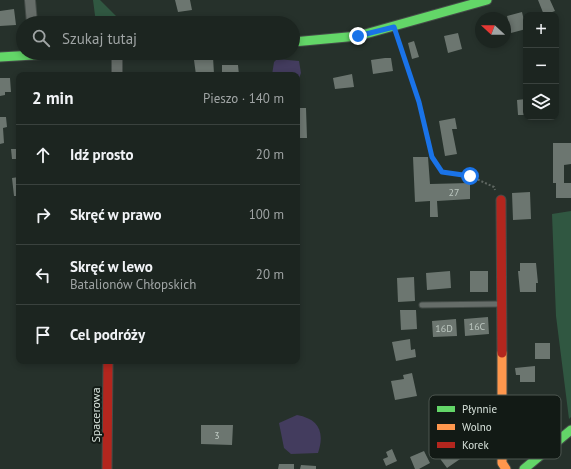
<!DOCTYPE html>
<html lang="pl">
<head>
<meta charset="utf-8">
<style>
  :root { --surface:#1c2520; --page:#29312d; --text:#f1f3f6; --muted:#a0a5a5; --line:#3a423e }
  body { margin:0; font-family:"PT Sans",sans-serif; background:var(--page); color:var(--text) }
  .controls { position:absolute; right:12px; top:12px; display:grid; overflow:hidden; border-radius:8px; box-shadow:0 2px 6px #0003 }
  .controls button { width:36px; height:36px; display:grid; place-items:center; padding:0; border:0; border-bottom:1px solid var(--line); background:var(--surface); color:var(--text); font:20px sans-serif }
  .compass { position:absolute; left:475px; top:12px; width:36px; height:36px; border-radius:50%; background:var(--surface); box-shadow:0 2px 6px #0003; rotate:291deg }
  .stop { position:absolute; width:12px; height:12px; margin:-9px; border:3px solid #1a73e8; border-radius:50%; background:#fff }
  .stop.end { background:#1a73e8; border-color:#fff; box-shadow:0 1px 4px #0008 }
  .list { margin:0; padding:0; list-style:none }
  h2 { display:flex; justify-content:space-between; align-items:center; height:52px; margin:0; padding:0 16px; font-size:17px }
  h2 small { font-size:13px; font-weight:400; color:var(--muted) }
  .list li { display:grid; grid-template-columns:26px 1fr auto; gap:12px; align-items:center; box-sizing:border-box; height:60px; padding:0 16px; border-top:1px solid var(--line) }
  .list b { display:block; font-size:15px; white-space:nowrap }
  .list p { margin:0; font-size:13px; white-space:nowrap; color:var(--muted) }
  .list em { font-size:13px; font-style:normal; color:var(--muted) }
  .icon { flex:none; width:22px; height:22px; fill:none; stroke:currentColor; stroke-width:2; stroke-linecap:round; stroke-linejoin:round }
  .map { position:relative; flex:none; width:571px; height:469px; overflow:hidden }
  .search { position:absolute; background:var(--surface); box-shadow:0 2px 6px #0003; left:16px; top:16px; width:284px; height:44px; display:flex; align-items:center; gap:10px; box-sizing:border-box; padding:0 14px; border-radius:22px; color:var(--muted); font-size:15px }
  .panel { position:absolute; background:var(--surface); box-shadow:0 2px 6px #0003; left:16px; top:72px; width:284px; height:292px; border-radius:8px }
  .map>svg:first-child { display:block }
  .green { fill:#305741 }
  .water { fill:#433c5e }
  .building { fill:#6c7670 }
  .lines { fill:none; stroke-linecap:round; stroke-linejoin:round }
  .lane-casing { stroke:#444c48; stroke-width:7 }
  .street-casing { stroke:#444c48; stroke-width:12 }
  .fast-casing { stroke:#444c48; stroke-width:11 }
  .slow-casing { stroke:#444c48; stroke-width:11 }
  .jam-casing { stroke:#444c48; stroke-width:11 }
  .path { stroke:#606863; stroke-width:2; stroke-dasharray:2 2; stroke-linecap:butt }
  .lane { stroke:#666d69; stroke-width:5 }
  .street { stroke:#666d69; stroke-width:10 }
  .fast { stroke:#63d668; stroke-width:9 }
  .slow { stroke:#ff974d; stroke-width:9 }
  .jam { stroke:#b3261e; stroke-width:9 }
  .route { stroke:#1a73e8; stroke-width:5 }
  .labels { text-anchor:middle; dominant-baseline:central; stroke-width:4; stroke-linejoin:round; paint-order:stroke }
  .number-label { font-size:10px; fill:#bcc7c0 }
  .street-label { font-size:12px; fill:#d7e2db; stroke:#121a15 }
  .key { fill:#121a15; stroke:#4d5650; stroke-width:1 }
  .key-label { font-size:11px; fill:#d7e2db }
</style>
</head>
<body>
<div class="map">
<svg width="571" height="469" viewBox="0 0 571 469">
  <rect width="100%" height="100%" fill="#26312b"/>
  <path class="green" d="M93,0H100L123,23H96Z
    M571,211V417L569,419L556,316L552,214Z"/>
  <path class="water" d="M277,59L299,61L301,73L297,84V75H272L274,62Z
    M297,415C319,419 325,432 318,453L291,454L284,448L279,423Z"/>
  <path class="building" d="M175,0H190L192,10L178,12Z
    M538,0H550L555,11L544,15Z
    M14,9L16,25L0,26V11Z
    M522,12L526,29L511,33L507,16Z
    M458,33L462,49L448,53L444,36Z
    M414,41L419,57L412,59L408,43Z
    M213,57L214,74L196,75L194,60Z
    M385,58H391L393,71L373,74L371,60Z
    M222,65H238L239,75H222Z
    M103,72V75H86V73Z
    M352,74L354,87L335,89L333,78Z
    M0,78H10L11,92H5V95L0,96Z
    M526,99L525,115H518L517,100Z
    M297,108H306L307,138H297Z
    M0,117H6L7,127L3,128L4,143L0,144Z
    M455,118L457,129H452L457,154L445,156L439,121Z
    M553,143H571V164L564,165V183H571V198H556V183H553Z
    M11,149H19V159H12Z
    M413,157H428L430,184L470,183V199L437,201L438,217H430V201L415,202Z
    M19,177V196H14L12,178Z
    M530,192L531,219L513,220L512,193Z
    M520,263H536L538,283H536V292H520L518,271H520Z
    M450,271L451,288L427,290L426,273Z
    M470,271H488V292H470Z
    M414,277L415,301L398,302L397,278Z
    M400,310H416L417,329L401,330Z
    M488,317L489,334L465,336L464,319Z
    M456,319L457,336L433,337L432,321Z
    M410,339L411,350L415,349L416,357L396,361L392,342Z
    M535,343H550V359H535Z
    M535,366V382H520V375H516L515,368Z
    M412,373L417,396L395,400L391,381L404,379L403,375Z
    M201,425H233L232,445L201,444Z
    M444,425L448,443H446L449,449L455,445L463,457L447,468L441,460L440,457L443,454L438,448V444L436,445L432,428Z
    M392,449L397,461L386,466L383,459L388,457L386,452Z
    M424,451L430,463L419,469H415L410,457Z
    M279,464H294V469H278Z
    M301,465L316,466V469H300Z"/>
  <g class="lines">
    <defs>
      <path id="lane" d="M422,305L501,304"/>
      <path id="street" d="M30,0L32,23
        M117,75V53"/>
      <path id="fast" d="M293,42L358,36L487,0
        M0,57L67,53
        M524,469L571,430"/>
      <path id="slow" d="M502,353V463L506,469"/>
      <path id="jam" d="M501,200L502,353
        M107,469L108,361"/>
    </defs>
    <use href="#lane" class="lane-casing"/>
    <use href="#street" class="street-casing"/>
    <use href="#fast" class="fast-casing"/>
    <use href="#slow" class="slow-casing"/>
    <use href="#jam" class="jam-casing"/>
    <path class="path" d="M397,37L419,102L432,157L442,172L470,176L494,187L495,190"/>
    <use href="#lane" class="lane"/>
    <use href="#street" class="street"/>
    <use href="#fast" class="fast"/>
    <use href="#slow" class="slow"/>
    <use href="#jam" class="jam"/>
  </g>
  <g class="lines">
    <path class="route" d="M358,36L394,27L419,102L432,157L442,172L470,176"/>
  </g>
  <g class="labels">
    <g class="number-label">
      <text x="454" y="192">27</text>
      <text x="477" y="326">16C</text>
      <text x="444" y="328">16D</text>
      <text x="217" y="435">3</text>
    </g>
    <g class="street-label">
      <text transform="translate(95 415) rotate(-90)">Spacerowa</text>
    </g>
  </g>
  <rect x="429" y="395" width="132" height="64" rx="6" class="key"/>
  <rect x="437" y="406" width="18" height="6" fill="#63d668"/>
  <rect x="437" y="424" width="18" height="6" fill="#ff974d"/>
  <rect x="437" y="442" width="18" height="6" fill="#b3261e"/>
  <g class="key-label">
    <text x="462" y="413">Płynnie</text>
    <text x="462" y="431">Wolno</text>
    <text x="462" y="449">Korek</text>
  </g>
</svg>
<div class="controls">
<button>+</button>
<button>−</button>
<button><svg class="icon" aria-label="layers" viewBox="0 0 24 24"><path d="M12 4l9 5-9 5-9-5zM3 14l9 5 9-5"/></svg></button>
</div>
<svg class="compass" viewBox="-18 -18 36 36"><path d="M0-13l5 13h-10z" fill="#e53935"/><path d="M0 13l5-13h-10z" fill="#a0a5a5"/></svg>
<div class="stop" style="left:470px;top:176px"></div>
<div class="stop end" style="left:358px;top:36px"></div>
<div class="search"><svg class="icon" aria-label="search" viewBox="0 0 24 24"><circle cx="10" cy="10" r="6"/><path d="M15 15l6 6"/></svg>Szukaj tutaj</div>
<section class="panel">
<h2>2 min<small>Pieszo · 140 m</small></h2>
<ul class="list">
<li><svg class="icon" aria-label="ahead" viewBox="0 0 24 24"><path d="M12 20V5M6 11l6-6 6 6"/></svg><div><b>Idź prosto</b></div><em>20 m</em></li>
<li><svg class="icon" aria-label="right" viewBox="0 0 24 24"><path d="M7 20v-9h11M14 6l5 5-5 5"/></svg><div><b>Skręć w prawo</b></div><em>100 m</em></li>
<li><svg class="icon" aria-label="left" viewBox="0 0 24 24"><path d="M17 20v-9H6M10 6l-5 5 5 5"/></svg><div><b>Skręć w lewo</b><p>Batalionów Chłopskich</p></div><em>20 m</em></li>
<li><svg class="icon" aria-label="arrive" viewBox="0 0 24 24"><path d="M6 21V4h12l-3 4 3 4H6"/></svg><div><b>Cel podróży</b></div></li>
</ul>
</section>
</div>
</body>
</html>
